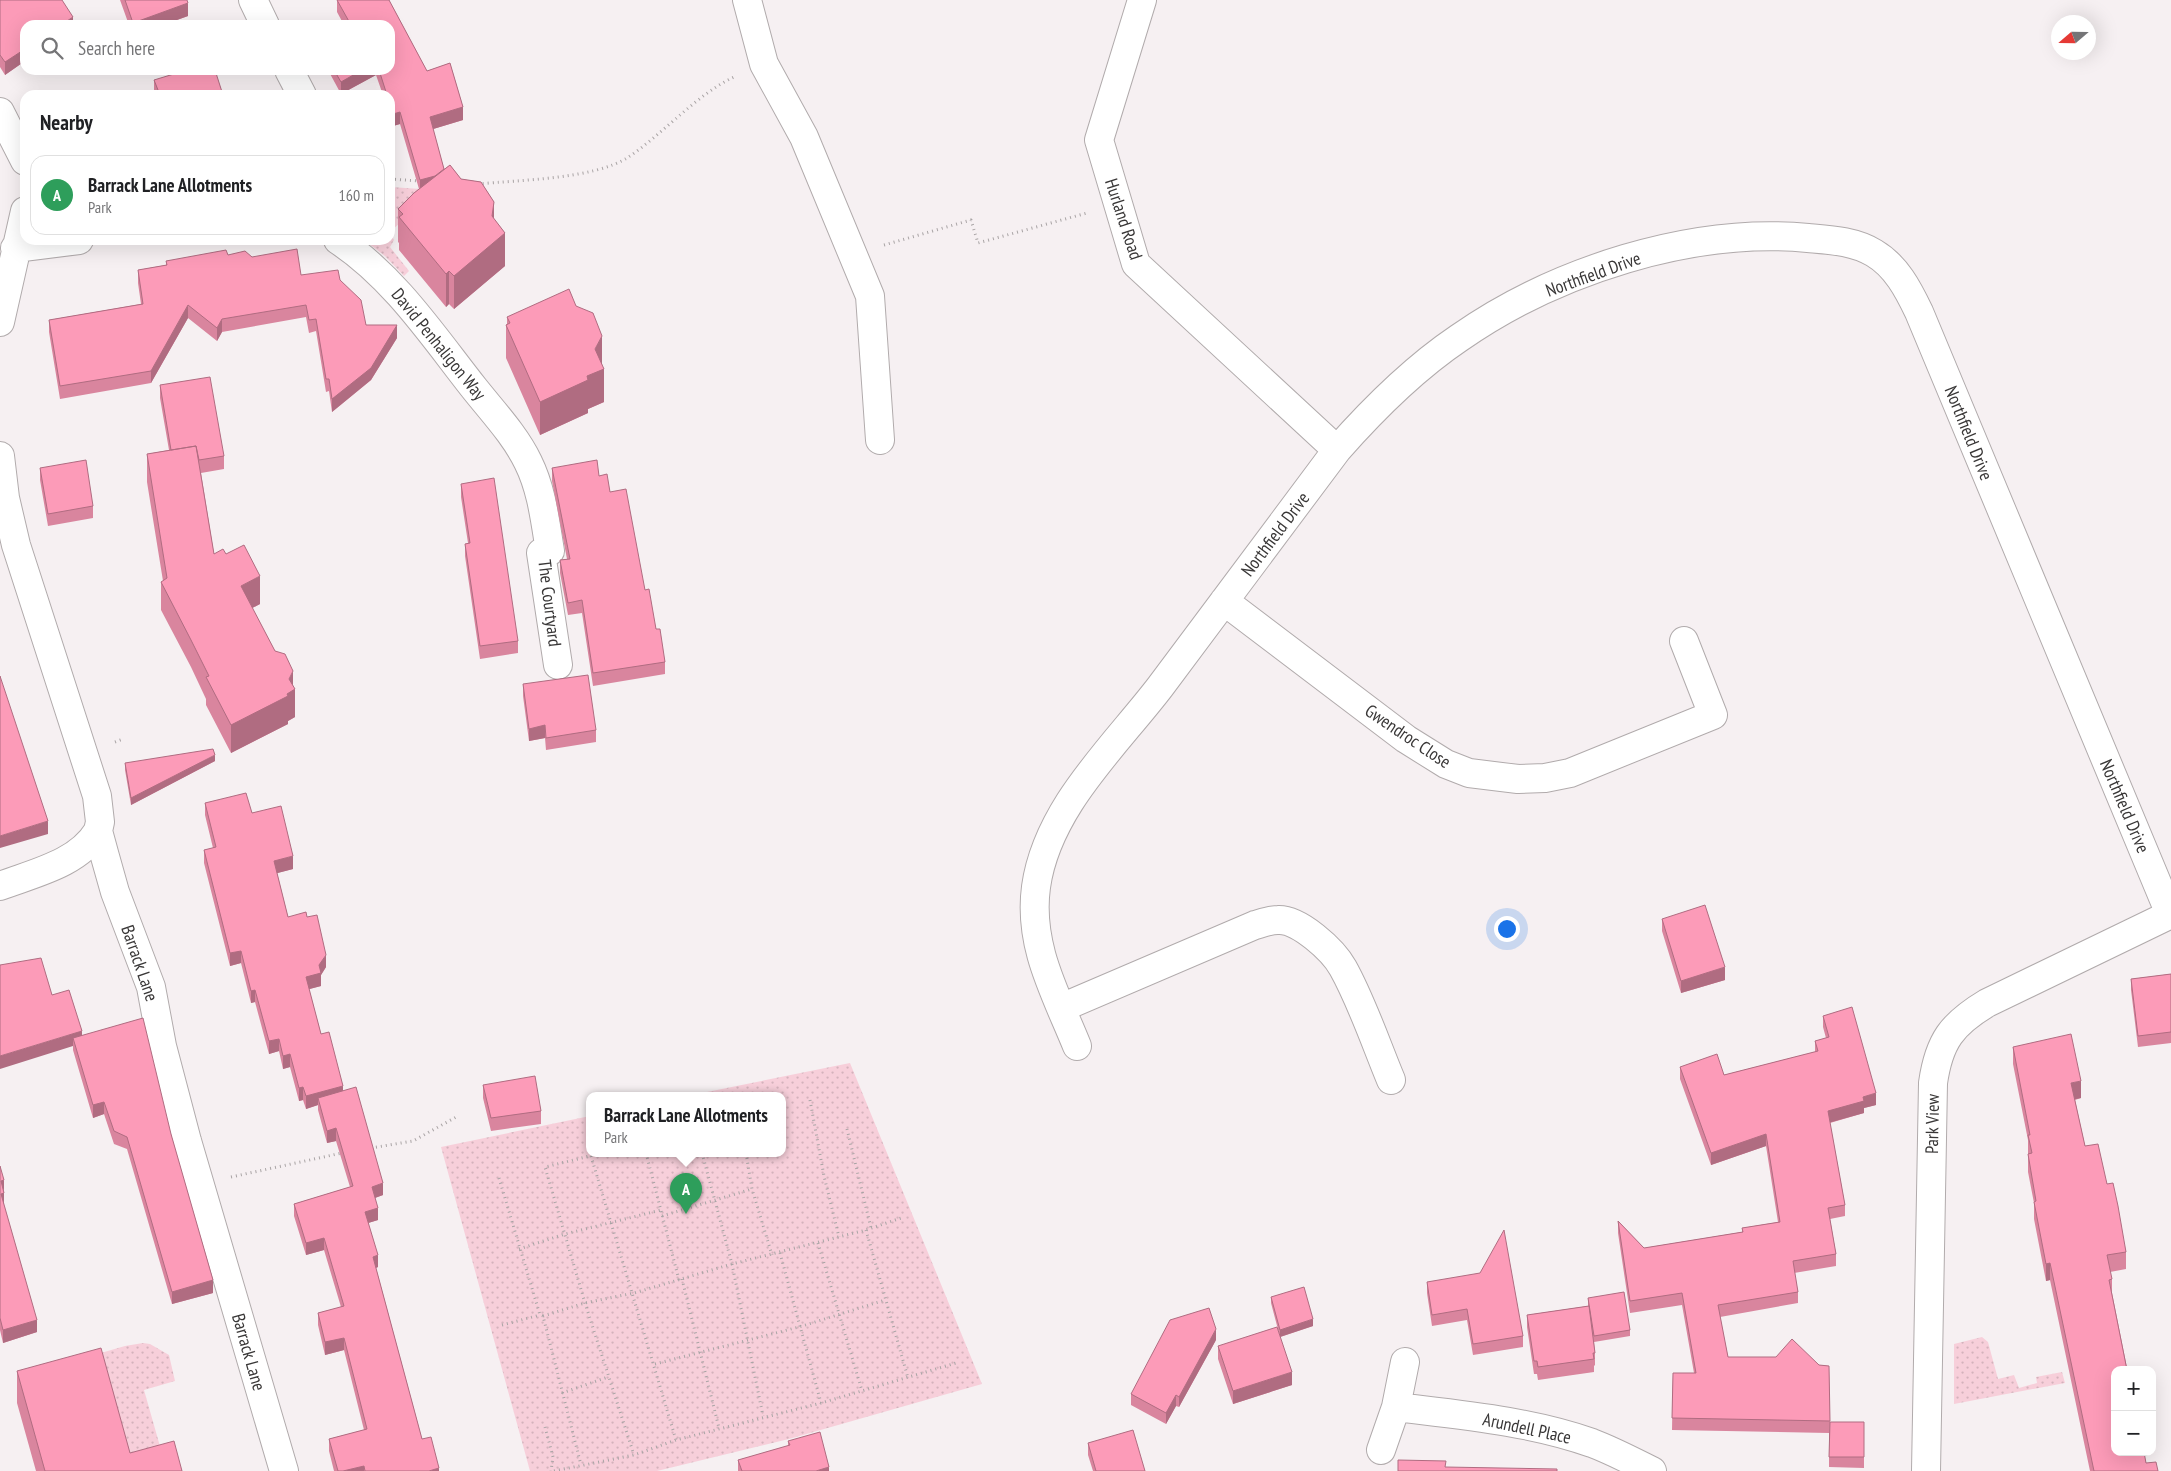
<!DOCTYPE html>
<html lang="en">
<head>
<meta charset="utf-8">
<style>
  :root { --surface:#fff; --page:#f2f2f2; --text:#202124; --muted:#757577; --line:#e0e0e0; --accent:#1a73e8 }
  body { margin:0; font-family:"PT Sans Narrow",sans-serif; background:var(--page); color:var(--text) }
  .controls { position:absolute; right:15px; bottom:15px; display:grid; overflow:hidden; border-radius:10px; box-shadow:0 5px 20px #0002 }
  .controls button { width:45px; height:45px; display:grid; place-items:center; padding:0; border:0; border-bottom:1px solid var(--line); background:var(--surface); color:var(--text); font:25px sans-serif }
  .compass { position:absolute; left:2051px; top:15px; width:45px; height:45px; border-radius:50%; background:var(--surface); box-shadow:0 5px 20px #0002; rotate:250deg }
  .you { position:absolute; left:1506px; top:928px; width:18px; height:18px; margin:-12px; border:4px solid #fff; border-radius:50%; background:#1a73e8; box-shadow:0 0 0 8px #1a73e833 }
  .badge { display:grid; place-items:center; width:32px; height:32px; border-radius:50%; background:var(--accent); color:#fff; font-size:16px; font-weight:700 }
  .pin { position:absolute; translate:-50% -41px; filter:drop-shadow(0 1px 2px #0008) }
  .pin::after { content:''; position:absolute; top:26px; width:18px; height:15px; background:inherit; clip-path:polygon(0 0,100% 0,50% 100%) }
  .popup { position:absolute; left:586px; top:1092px; width:200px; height:65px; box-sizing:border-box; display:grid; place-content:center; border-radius:10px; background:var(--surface); filter:drop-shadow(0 1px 4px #0005); font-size:16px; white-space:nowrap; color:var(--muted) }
  .popup b { font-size:19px; color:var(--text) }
  .popup::after { content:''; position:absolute; left:50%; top:100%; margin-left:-10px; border:10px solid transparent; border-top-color:var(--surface) }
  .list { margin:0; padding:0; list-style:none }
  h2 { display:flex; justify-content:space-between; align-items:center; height:65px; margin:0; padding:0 20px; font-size:21px }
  h2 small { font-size:16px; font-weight:400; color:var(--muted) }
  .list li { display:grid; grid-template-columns:32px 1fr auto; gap:15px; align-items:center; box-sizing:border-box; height:80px; margin:0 10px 10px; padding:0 10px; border:1px solid var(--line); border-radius:15px }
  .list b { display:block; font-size:19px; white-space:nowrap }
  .list p { margin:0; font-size:16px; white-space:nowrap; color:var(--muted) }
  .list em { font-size:16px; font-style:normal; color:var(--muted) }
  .icon { flex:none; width:28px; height:28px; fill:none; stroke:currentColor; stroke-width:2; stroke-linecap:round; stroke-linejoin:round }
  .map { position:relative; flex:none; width:2171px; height:1471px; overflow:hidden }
  .search { position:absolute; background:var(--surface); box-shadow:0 5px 20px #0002; left:20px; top:20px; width:375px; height:55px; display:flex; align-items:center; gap:12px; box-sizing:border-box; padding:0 18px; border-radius:15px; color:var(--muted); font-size:19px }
  .panel { position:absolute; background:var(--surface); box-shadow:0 5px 20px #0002; left:20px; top:90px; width:375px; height:155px; border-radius:15px }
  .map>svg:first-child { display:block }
  .green { fill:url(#green-dots) }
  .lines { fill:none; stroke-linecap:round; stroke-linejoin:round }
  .minor-casing { stroke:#b1abac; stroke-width:30 }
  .path { stroke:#a9a4a5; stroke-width:3; stroke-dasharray:1 4; stroke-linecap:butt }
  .minor { stroke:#fff; stroke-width:28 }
  .wall { fill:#d9859e }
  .shaded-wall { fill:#b06c81 }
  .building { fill:#fc9bb8; stroke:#b06c81 }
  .labels { text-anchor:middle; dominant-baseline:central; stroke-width:5; stroke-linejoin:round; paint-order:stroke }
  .street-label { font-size:18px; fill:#393737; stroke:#fff }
</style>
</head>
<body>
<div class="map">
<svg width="2171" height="1471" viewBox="0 0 2171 1471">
  <defs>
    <pattern id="green-dots" width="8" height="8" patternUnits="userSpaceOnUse" patternTransform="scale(1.25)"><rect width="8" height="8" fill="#f7cfda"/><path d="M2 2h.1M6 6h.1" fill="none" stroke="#d4b2bc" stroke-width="1.8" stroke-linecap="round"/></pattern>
  </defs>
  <rect width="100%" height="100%" fill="#f6f0f2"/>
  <path class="green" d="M390,187L436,190L390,232Z
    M390,233L394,240L390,247L409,271L404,276L385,256L364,240H390Z
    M850,1063L982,1384L789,1439L657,1471H530L441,1147L590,1116V1153H782V1095H692Z
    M1982,1337L1988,1342L1998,1379L2014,1375L2019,1388L2037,1383L2036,1377L2062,1372L2065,1383L1954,1404V1344Z
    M143,1343L150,1344L169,1355L175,1381L144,1390L167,1471H133L63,1364L125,1346Z"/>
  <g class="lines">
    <defs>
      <path id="minor" d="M253,0L265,25
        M747,0L764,64L804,137L870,296L880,440
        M1142,0L1099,140L1136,264L1337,450
        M289,70L302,95
        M0,112L25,161
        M338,240C394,277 433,336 474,388C493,412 515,435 528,462C542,490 545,521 550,551L541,553L558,665
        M15,248L79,240
        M0,322L25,211
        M0,456L5,498L16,545L97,796L100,822L98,831L104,853L115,892L151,987L162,1046L187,1141L284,1471
        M1224,601L1406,739L1446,764L1469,773L1518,779L1545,778L1570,773L1713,715L1684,641
        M0,886C34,873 78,864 98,831
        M1061,1008L1255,925C1262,923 1270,920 1278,920C1299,919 1333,950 1343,968C1362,1002 1376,1044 1391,1080
        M1077,1046C1056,994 1028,946 1036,887C1047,808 1114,747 1160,687C1219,608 1278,529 1337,450C1374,408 1413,369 1459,338C1555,271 1691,227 1808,238C1831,240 1854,241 1874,253C1896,266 1908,289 1919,312L2170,914
        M1396,1407C1461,1415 1530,1421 1592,1443C1613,1451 1632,1461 1652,1471
        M1381,1450L1396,1407L1405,1362
        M1926,1471L1933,1083C1939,1041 1952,1024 1987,1003L2171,914"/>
    </defs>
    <use href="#minor" class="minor-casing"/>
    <path class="path" d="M390,179L419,181
      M478,184C519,180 593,179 627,158C662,135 697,94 734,77
      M390,205V216
      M884,245L971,220L978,243L1087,213
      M115,742L123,739
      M810,1100L824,1176L839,1237
      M847,1129L871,1228
      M371,1148L413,1141L458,1116
      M602,1153L545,1167L585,1303L634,1455
      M646,1153L679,1280
      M702,1153L732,1264L763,1416
      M746,1153L752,1189L772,1255
      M591,1156L676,1440
      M231,1177L342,1153
      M499,1178L540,1315L543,1316L581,1465
      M662,1216L752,1189
      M866,1230L908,1378
      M818,1243L862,1391
      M519,1249L565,1234L661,1210
      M780,1253L821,1403
      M682,1279L719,1428
      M543,1316L585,1303L634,1293L732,1264L866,1230L901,1218
      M502,1325L540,1315
      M655,1364L799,1327L885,1300
      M562,1393L608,1377
      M545,1427L553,1457L551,1471
      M554,1471L634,1455L676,1440L821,1403L956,1363"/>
    <use href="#minor" class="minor"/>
  </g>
  <path class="wall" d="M0,0L73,25H25V61L5,75L0,67Z
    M120,0H187L188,16L163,25H129Z
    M337,0H389L427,71L450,63L463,107V120L433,129L444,169L450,165L461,179L481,182L494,202V219L505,233V266L454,309L449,304L446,307L399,250V243L398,242V209L414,193L419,189L400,124L393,126L390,118V95H383L376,75L341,94L328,70H390V25H344L337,12Z
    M154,80L223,95H155L154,93Z
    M228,255L252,257L301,275L340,280L366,325L397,338L371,380L332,412L329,391L326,392L316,331L309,333L306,317L222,332L217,341L188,318L151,383L60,399L49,332V320L141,304L138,283V270L166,265V261Z
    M507,317L602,363L604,402L588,409V413L540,435L506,358V325L507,324Z
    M160,385L224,456V469L201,473L214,554H226L260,604L252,608L293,685L295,717L288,721V724L231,753L206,705V699L191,667L161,610V582L163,581L147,482V454L169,450L160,398Z
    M40,468L93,506V518L48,526L40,480Z
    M552,468L599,476L610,492L645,590L665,662V674L593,686L582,613L568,615L560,573V560L567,559L552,481Z
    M461,484L518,641V653L480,659L465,556V544L468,543L461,497Z
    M523,684L596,730V742L546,750L545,738L529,741L523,696Z
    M215,761L131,805L125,770V763Z
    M205,803L252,813L293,869L277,873L288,917H307L326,967L321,975V986L309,989L321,1034L383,1195L375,1198L378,1220L368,1223L378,1267L376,1268L422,1439L439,1471H334L329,1451V1439L364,1430L344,1350L325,1355L318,1325V1313L341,1307L324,1250L306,1255L294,1216V1204L350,1187L336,1141L327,1143L318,1110V1105L306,1109L303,1100L299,1101L290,1067L283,1069L279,1051L269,1054L255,1002L251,1003L241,963L230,966L204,863V850L213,848L205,815Z
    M1662,919L1725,980L1681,993L1662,931Z
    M2171,974V1043L2138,1047L2131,990V979Z
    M52,995L82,1035L171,1134L213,1293L172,1304L127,1149L114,1144L104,1114L93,1118L73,1050V1046Z
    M1823,1016L1876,1105L1864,1108V1113L1830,1123L1845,1205V1216L1830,1219L1836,1254V1266L1794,1273L1798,1292V1303L1720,1317L1728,1357L1819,1365L1829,1366L1830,1422H1864V1468L1829,1467V1433L1672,1430L1673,1373H1694L1682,1305L1630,1313L1618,1233V1221L1644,1248L1742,1232V1228L1778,1222L1766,1146L1711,1165L1680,1079V1067L1724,1075L1815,1052V1041L1826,1038L1823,1027Z
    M2013,1047L2081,1098L2075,1100L2085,1146L2107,1184L2126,1252V1269L2110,1272L2112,1279V1293L2146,1463L2158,1471H2090L2050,1280L2046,1281L2034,1219V1203L2028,1172V1140L2013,1064Z
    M483,1085L541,1111V1124L491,1131L483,1098Z
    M0,1153V1167L4,1192V1206L37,1332L3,1343L0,1330Z
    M1427,1282L1523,1336V1347L1473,1355L1467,1320L1432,1326L1427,1293Z
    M1271,1297L1313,1326L1280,1337L1271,1303Z
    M1588,1298L1630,1330V1336L1594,1342L1595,1353V1365L1594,1366V1372L1538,1380L1537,1374H1534L1527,1327V1315L1588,1306Z
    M1216,1340L1179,1407L1176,1406L1166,1424L1131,1405V1394Z
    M1218,1346L1292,1385L1233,1404L1218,1359Z
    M17,1371L130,1453L182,1471H36L17,1403Z
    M788,1441L829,1471H738V1460L788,1446Z
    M1088,1443L1145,1471H1093L1088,1455Z"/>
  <path class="shaded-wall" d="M188,3V16L163,25H133V23Z
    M73,17V25H61Z
    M25,49V61L5,75V62Z
    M362,70H376V75L341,94V82Z
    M463,107V120L430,130V117Z
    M400,112V124L393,126V114Z
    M445,173L420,193V180Z
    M494,202V235L505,233V266L454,309V276L492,216Z
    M449,271V304L446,307V274Z
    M188,305V318L151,383V371Z
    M222,319V332L217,341V328Z
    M397,325V338L371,380L332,412V399Z
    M602,336V369H604V402L588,409V413L540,435V402L587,376L595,349Z
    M260,576V604L241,614V586Z
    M293,671V690L295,689V717L288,721V724L231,753V725L289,679Z
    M545,725V738L529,741V729Z
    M215,755V761L131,805V798Z
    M48,821V834L0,848V836Z
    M293,856V869L274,874V861Z
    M241,951V963L230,966V953Z
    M326,955V967L321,975V986L306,990V977L319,965Z
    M1725,967V980L1681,993V981Z
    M255,990V1002L251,1003V991Z
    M82,1031V1044L73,1038V1046L0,1069V1056Z
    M279,1039V1051L269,1054V1041Z
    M290,1054V1067L283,1069V1056Z
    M2081,1081V1098L2071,1100V1083Z
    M343,1086V1098H318V1105L306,1109V1096Z
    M303,1087V1100L299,1101V1088Z
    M1876,1093V1105L1864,1108V1113L1828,1123V1111L1863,1097Z
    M104,1102V1114L93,1118V1105Z
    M336,1128V1141L327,1143V1131Z
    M1766,1134V1146L1711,1165V1153Z
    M4,1180V1192L1,1181Z
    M383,1183V1195L372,1199V1187Z
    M4,1193V1206L1,1194Z
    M378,1208V1220L365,1224V1212Z
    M324,1238V1250L306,1255V1243Z
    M378,1255V1267L373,1269V1257Z
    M2050,1263V1280L2046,1281V1264Z
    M213,1280V1293L172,1304V1292Z
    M1313,1319V1326L1280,1337V1330Z
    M37,1320V1332L3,1343V1330Z
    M1216,1329V1340L1179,1407V1397Z
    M344,1338V1350L325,1355V1342Z
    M1292,1372V1385L1233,1404V1391Z
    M1176,1395V1406L1166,1424V1413Z
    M364,1466V1471H343Z
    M829,1467V1471H816Z
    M439,1468V1471H429Z"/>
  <path class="building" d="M0,0H62L73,17L61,25H25V49L5,62L0,55Z
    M125,0H187L188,3L133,23Z
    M337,0H389L427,71L450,63L463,107L430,117L444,169L435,176L420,180L400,112L393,114L390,105V95H387L379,70H390V25H351Z
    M187,70H215L223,95H160L154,80Z
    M334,70H362L341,82Z
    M450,165L461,179L481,182L494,202L492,216L505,233L454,276L449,271L446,274L399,217L403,214L398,209L414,193Z
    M297,249L301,275L338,270L340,280L361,300L366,325H397L371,368L332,399L329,379H326L316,319L309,320L306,305L222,319L217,328L188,305L151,371L60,386L49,320L143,304L138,270L167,265L166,261L226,250L228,255L245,251L252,257Z
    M569,289L576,306L593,313L602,336L595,349L604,369L587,376L588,380L540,402L506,325L510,323L507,317Z
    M210,377L224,456L199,460L196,446L171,450L160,385Z
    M196,446L214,554L223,549L226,554L244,545L260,576L241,586L275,651L285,654L293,671L289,679L295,689L287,694L288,696L231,725L206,677L209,676L191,640L161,582L167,578L147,454Z
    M86,460L93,506L48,514L40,468Z
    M597,460L599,476L607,474L610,492L626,489L645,590L649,589L656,629H660L665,662L593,673L582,600L568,603L560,560L570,559L552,468Z
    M494,478L518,641L480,646L465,544L470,543L461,484Z
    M588,675L596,730L546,738L545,725L529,729L523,684Z
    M0,676L48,821L0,836Z
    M213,749L215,755L131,798L125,763Z
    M246,793L252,813L281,806L293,856L274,861L288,917L306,912L307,917L317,915L326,955L319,965L321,973L306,977L321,1034L329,1032L343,1086L306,1096L303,1087L299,1088L290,1054L283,1056L279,1039L269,1041L255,990L251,991L241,951L230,953L204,850L216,847L205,803Z
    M1705,905L1725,967L1681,981L1662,919Z
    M41,958L52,995L69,990L82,1031L0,1056V965Z
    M2171,974V1032L2138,1036L2131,979Z
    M1852,1007L1876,1093L1863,1097L1864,1101L1828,1111L1845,1205L1828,1208L1836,1254L1793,1261L1798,1292L1718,1305L1728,1357H1776L1792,1339L1819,1365L1829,1366L1830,1421L1672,1418L1673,1373H1696L1682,1293L1630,1301L1618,1221L1644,1248L1743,1232L1742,1228L1780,1222L1766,1134L1711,1153L1680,1067L1717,1054L1724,1075L1818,1051L1815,1041L1829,1037L1823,1016Z
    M143,1018L171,1134L213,1280L172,1292L127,1137L114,1131L104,1102L93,1105L73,1038Z
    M2071,1034L2081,1081L2071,1083L2085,1146L2098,1144L2107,1184L2113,1183L2118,1206L2126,1252L2107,1255L2112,1279L2109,1280L2127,1370H2115V1452H2144L2146,1463L2156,1462L2158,1471H2094L2050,1263L2046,1264L2034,1202L2036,1201L2028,1154L2032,1153L2028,1135H2030L2013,1047Z
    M535,1076L541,1111L491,1118L483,1085Z
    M356,1087L383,1183L372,1187L378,1208L365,1212L378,1255L373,1257L422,1439L431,1437L439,1468L429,1471H365L364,1466L343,1471H338L329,1439L367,1429L344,1338L325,1342L318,1313L344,1306L324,1238L306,1243L294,1204L353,1186L336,1128L327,1131L318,1098Z
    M0,1166L4,1180L1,1181L4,1193L1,1194L37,1320L3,1330L0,1318Z
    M1504,1230L1523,1336L1473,1344L1467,1309L1432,1315L1427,1282L1480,1273Z
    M1304,1287L1313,1319L1280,1330L1271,1297Z
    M1624,1292L1630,1330L1594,1336L1588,1298Z
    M1589,1306L1595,1353H1593L1594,1359L1538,1367L1537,1361H1534L1527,1315Z
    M1209,1308L1216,1329L1179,1397L1176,1395L1166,1413L1131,1394L1170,1320Z
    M1277,1327L1292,1372L1233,1391L1218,1346Z
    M101,1348L130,1453L174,1441L182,1471H45L17,1371Z
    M1830,1422H1864V1457H1829Z
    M1133,1430L1145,1471H1096L1088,1443Z
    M820,1432L829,1467L816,1471H742L738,1460L790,1445L788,1441Z
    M1398,1460L1446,1461L1445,1467L1557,1469V1471H1398Z"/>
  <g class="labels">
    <g class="street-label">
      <text transform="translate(1124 219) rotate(72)">Hurland Road</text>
      <text transform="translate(1593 274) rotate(-20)">Northfield Drive</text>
      <text transform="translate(439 344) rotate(51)">David Penhaligon Way</text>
      <text transform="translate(1969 433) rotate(68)">Northfield Drive</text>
      <text transform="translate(1275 534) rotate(-53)">Northfield Drive</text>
      <text transform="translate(550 603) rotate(83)">The Courtyard</text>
      <text transform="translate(1408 736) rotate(34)">Gwendroc Close</text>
      <text transform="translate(2125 806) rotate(67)">Northfield Drive</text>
      <text transform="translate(140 963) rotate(71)">Barrack Lane</text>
      <text transform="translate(1932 1124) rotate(-89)">Park View</text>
      <text transform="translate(249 1352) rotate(74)">Barrack Lane</text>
      <text transform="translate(1527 1428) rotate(12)">Arundell Place</text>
    </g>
  </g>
</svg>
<div class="controls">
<button>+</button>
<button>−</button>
</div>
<svg class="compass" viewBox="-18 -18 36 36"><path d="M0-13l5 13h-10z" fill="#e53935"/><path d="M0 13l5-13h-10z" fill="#757577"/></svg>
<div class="you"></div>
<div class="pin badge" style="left:686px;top:1214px;background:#2e9e5b">A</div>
<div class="popup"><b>Barrack Lane Allotments</b>Park</div>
<div class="search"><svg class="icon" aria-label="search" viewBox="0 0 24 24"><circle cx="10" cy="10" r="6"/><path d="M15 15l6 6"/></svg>Search here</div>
<section class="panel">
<h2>Nearby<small></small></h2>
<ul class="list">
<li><span class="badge" style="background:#2e9e5b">A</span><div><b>Barrack Lane Allotments</b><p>Park</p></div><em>160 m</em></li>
</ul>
</section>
</div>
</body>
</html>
